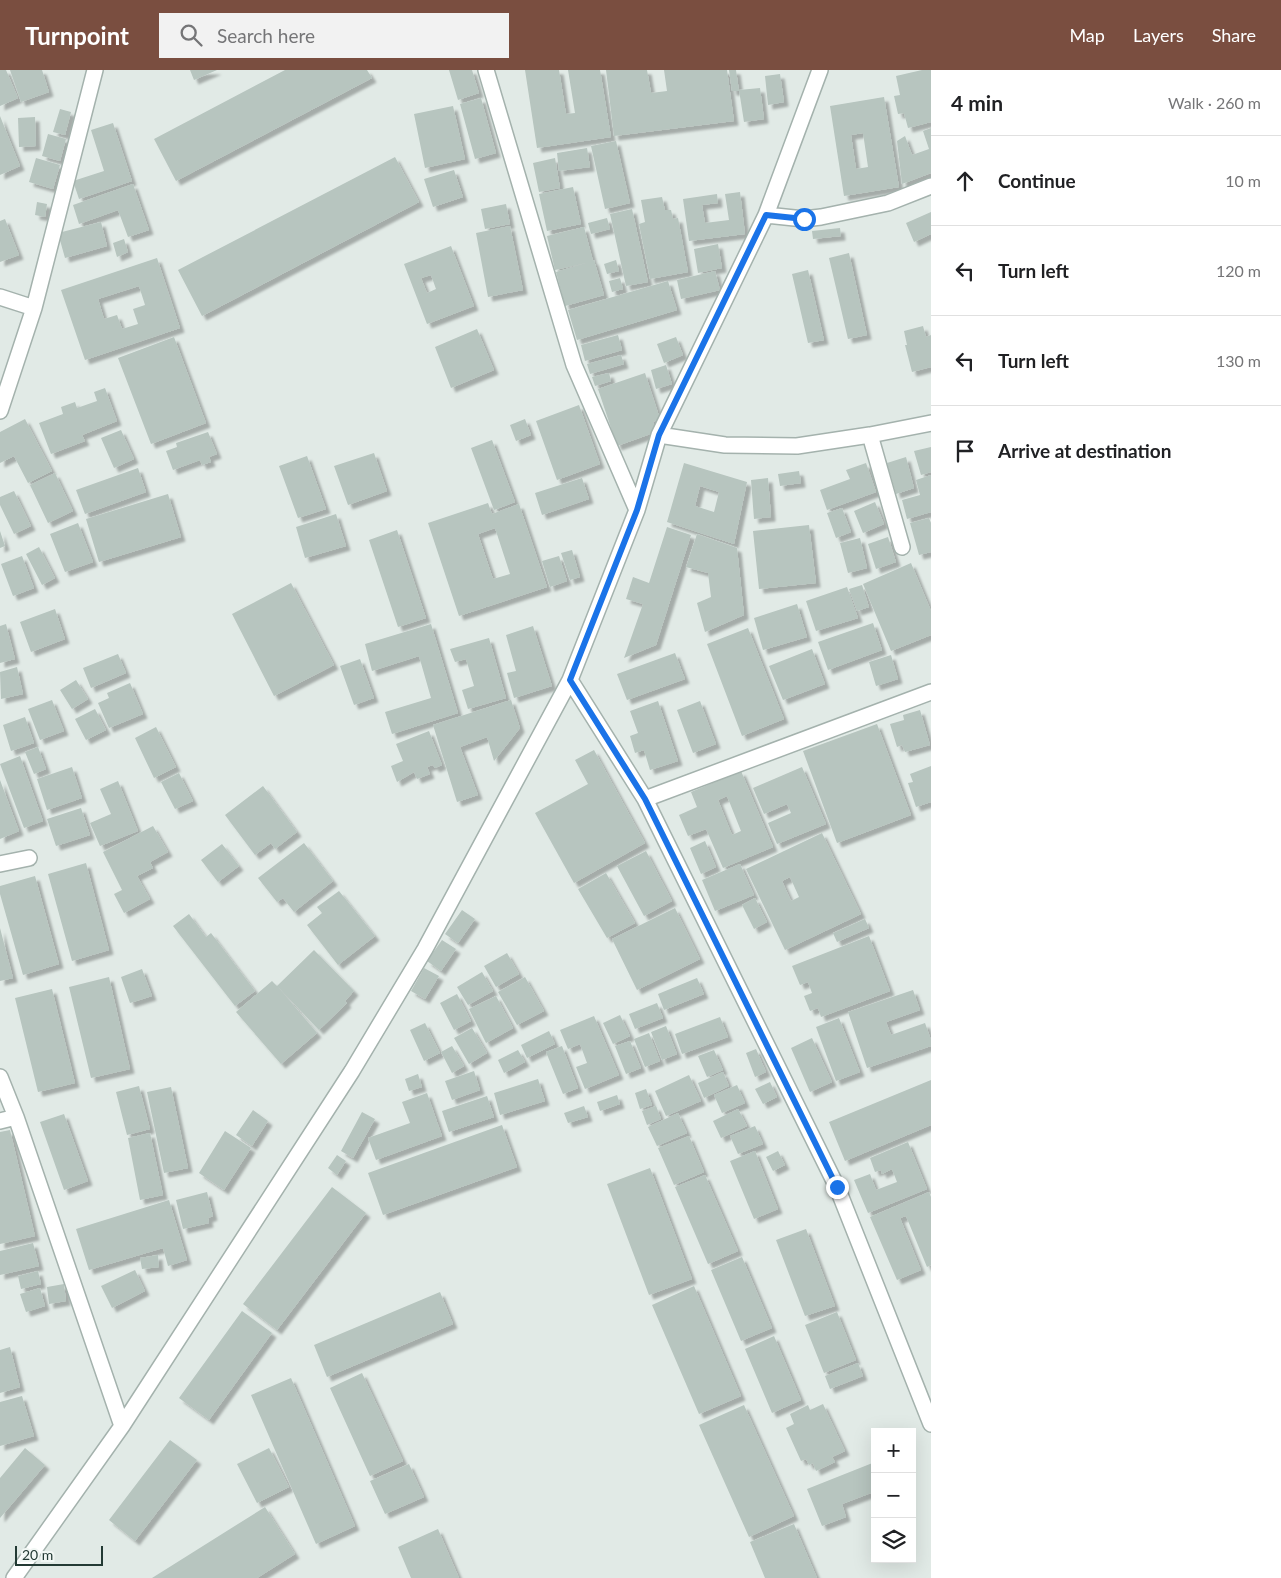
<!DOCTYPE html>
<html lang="en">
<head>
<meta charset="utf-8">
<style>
  :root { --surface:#fff; --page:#f2f2f2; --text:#202124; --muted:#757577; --line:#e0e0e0; --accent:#7a4e40 }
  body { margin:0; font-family:Lato,sans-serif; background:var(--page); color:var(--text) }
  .controls { position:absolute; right:15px; bottom:15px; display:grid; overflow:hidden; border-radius:0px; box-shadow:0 5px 20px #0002 }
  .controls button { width:45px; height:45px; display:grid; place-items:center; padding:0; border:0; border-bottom:1px solid var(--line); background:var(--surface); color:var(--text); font:25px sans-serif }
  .scale { position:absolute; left:15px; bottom:12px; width:88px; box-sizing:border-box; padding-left:5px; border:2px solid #233a34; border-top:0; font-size:14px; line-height:18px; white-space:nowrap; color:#233a34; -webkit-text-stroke:4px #f1f7f4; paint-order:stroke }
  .stop { position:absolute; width:15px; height:15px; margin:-11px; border:4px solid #1a73e8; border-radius:50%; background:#fff }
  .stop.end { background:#1a73e8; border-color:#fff; box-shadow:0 1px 5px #0008 }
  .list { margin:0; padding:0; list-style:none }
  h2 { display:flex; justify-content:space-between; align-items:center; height:65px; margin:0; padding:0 20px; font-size:21px }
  h2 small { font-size:16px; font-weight:400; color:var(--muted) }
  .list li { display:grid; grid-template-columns:32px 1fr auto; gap:15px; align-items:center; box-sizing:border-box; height:90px; padding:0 20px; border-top:1px solid var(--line) }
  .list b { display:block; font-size:19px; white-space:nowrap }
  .list em { font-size:16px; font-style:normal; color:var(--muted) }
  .icon { flex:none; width:28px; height:28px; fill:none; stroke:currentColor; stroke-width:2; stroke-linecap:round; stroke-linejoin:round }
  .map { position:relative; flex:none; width:931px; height:1508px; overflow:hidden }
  header { display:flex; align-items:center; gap:30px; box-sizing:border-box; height:70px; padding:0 25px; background:var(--accent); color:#fff }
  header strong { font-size:24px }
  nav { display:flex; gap:28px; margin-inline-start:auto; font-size:18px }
  .search { width:350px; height:45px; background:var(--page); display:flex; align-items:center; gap:12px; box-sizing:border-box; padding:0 18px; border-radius:0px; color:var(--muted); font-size:19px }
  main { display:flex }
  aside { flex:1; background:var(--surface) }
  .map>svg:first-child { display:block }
  .building { fill:#b7c5bf; fill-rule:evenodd; filter:url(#shadow) }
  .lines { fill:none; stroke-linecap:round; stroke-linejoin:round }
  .minor-casing { stroke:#a4b2ad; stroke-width:18 }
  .minor { stroke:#fff; stroke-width:15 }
  .route { stroke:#1a73e8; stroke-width:6 }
</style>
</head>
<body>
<header>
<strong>Turnpoint</strong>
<div class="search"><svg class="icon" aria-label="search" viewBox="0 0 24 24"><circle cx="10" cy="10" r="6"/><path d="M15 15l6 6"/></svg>Search here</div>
<nav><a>Map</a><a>Layers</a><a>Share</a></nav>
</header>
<main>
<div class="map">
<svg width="931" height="1508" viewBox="0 0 931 1508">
  <defs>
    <filter id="shadow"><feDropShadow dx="4.5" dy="4.5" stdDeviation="1" flood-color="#0004"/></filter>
  </defs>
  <rect width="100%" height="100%" fill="#e1eae6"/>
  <path class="building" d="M0,0H6L18,28L0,36Z
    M10,0H42L49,22L21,32Z
    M190,0H217L194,10Z
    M285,0H367L372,8L176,111L154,69Z
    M449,0H472L479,23L458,30Z
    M525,0H559L566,44L575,43L568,0H600L611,67L537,78Z
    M606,0H647L651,23L667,21L664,0H727L734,51L614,66Z
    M729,0H736L739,21H732Z
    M922,0H931V52L908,58L904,43L898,44L894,26L900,25L896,6Z
    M780,4L784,32L768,35L765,6Z
    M760,18L764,49L744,52L739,20Z
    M884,27L899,117L844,126L830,36ZM863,63L868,97L856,99L851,65Z
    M481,28L496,83L475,89L460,34Z
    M453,36L465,89L425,98L414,44Z
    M60,39L71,42L65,65L53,62Z
    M0,46L20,96L0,105Z
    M35,47L36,76L19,77L18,48Z
    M113,53L132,111L79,129L73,111L104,101L91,60Z
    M931,58V103L902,114L897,71L905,66L912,85L929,79L923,61Z
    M48,64L66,69L60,91L42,86Z
    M616,71L630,133L605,139L591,76Z
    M587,78L590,97L559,101L557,83Z
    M395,87L419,132L202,246L178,200Z
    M36,88L60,95L53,119L29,112Z
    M555,88L560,118L539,122L533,93Z
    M454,100L463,127L433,137L424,109Z
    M133,114L149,160L128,167L118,140L79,154L73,135Z
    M573,117L581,154L547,161L539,124Z
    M740,122L745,164L689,171L683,129L717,124L718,133L702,135L705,153L729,150L725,124Z
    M662,127L665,140H671L673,149L678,148L688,202L650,209L639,154L645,152L641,130Z
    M37,132L47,134L45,147L35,145Z
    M506,134L510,154L485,159L481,139Z
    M632,139L648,212L626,216L610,144Z
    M931,142V164L914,172L906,153Z
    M607,148L610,159L591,164L588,153Z
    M5,149L19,185L0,192V151Z
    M101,152L107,176L65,188L58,163Z
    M510,156L523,220L488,227L476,163Z
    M584,157L593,191L594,190L604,225L565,236L556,202L586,193L555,200L547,166Z
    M840,158L841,166L813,169L812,161Z
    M124,169L128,182L117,187L113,173Z
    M718,174L722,198L698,203L694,179Z
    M451,176L474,236L427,254L404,194ZM431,205L436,219L427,223L421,208Z
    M849,183L867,265L848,269L829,188Z
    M157,188L180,258L85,290L61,220ZM139,216L145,235L133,239L138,254L122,259L117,245L104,249L98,229Z
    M616,190L619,201L607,204L604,194Z
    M808,200L824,270L808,273L792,204Z
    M715,201L720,220L681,229L677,210Z
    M620,208L623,219L612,222L609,211Z
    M668,211L677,240L577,270L568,240Z
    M923,256L926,267L931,265V297L912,302L905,275H907L904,261Z
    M477,259L494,300L451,318L435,277Z
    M618,265L622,280L585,291L581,275Z
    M174,267L206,353L151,374L118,288Z
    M676,267L683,285L664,293L657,274Z
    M621,285L624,294L590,304L587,294Z
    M666,295L672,314L656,319L651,300Z
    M609,303L611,311L595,316L592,307Z
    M645,303L660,349L653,352L656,362L617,376L598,319Z
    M105,318L117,351L82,365L85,371L51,384L39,353L63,344L61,337L75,332L77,338L97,331L94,322Z
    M579,335L600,394L557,410L536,351Z
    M25,349L52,401L28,413L14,386L0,393V362Z
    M525,349L531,365L516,371L510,355Z
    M121,360L134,389L114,398L101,368Z
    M208,362L217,384L209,387L211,392L202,395L200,390L173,400L166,381L177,377L176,373Z
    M492,370L515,432L494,440L471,378Z
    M931,377V402L921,405L914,381Z
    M374,383L387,421L348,435L334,396Z
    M307,386L326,439L298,448L279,396Z
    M906,387L914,418L896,424L887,393Z
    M684,393L747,412L734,474L667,452ZM700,416L719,422L714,442L695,436Z
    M866,393L876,422L827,440L820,420L850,409L846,400Z
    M138,398L146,422L85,444L76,420Z
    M799,401L801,413L780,416L778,404Z
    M55,403L73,441L48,453L30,415Z
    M931,405V442L907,449L902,430L920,425L916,410Z
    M582,408L589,429L542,445L535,423Z
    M768,408L771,447L754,449L751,410Z
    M14,421L31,456L14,464L0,435V427Z
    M168,424L181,467L99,492L86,449Z
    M875,432L884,454L863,463L854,441Z
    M488,433L492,444L519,434L547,517L459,546L428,453ZM495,458L510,504L493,509L478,464Z
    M842,438L851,462L836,468L827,443Z
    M336,444L346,476L305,488L296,457Z
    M929,448L931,453V482L919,485L910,453Z
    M78,453L93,492L65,502L50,464Z
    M809,455L816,513L759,519L753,461Z
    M667,457L691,465L656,575L624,588L643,534L626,529L633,507L649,513Z
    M397,460L426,548L398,557L369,470Z
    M0,461L5,476L0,478Z
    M697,464L737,478L744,545L705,562L697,533L711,527L708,503L686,497Z
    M888,467L896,492L876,499L868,474Z
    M860,468L867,498L848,503L840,473Z
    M39,477L55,508L42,515L26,484Z
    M572,480L580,507L570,510L561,483Z
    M22,486L34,518L13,526L1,494Z
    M559,486L567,511L550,517L542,491Z
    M911,493L931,541V565L891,581L863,514Z
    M291,513L334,595L274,626L232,544Z
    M862,515L869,537L857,541L849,519Z
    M847,517L858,548L816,561L806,531Z
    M797,534L807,567L763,580L754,548Z
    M55,539L65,569L31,582L20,552Z
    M873,553L882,580L828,600L818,572Z
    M6,554L15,589L0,593V556Z
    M431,554L458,643L392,664L385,642L431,628L419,586L372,601L365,574Z
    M533,556L552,616L514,628L507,603L516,601L506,565Z
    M748,558L784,649L742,666L707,574Z
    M489,568L506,628L468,639L462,620L474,616L466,589L455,592L450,579Z
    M812,579L825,614L783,630L769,596Z
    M675,583L685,609L627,630L617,604Z
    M118,584L126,603L91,618L83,598Z
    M891,585L898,609L876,616L869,592Z
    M360,589L374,628L354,635L340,596Z
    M17,597L23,624L1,629L0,602Z
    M76,610L88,629L72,639L60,620Z
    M130,613L143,644L109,658L98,633L109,628L107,623Z
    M52,630L64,661L40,670L28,639Z
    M511,630L520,658L494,691L487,667L460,677L478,725L457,732L433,655Z
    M658,631L678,691L650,700L644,680L635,683L630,666L638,663L630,641Z
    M700,631L716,674L693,683L677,640Z
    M95,639L106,660L86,670L75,649Z
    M920,640L930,675L905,682L902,675L897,677L890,654L904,650L903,645Z
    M25,647L34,673L11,681L3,655Z
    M877,654L911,745L837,773L803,681Z
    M156,657L176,697L154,708L135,668Z
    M429,661L442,695L435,698L433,695L427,697L430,704L417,709L414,702L397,712L391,696L403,691L396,674Z
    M38,677L46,699L34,704L25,682Z
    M594,680L645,773L574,813L535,743L588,714L575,690Z
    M20,686L43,751L24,758L0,694Z
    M931,696V732L916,737L908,713L913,712L910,704Z
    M72,697L82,728L47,740L37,709Z
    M802,697L826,754L777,774L768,753L791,743L787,734L764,744L753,718Z
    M741,701L773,777L723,798L706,759L688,766L679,745L697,737L691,722ZM727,726L741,761L732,765L718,730Z
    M179,703L193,731L175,739L161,712Z
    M0,710L19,761L0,769Z
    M118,711L138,761L100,776L90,753L111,744L100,719Z
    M263,716L297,762L275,779L271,773L255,785L225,745Z
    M81,738L90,765L56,776L47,749Z
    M153,756L168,782L150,792L153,798L137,806L150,829L124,843L114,824L122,820L103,782Z
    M822,763L861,844L785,880L746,799ZM790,807L799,827L791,831L782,811Z
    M705,771L716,797L701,804L690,778Z
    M304,773L333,811L294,842L283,828L277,832L258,808Z
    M222,774L239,796L218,812L201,790Z
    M646,781L672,831L644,846L617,796Z
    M86,793L109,880L72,891L48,804Z
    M740,794L754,825L715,841L702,810Z
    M606,803L635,853L607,868L578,819Z
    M35,806L59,894L23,905L0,824V816Z
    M339,821L375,866L338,895L307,855L322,843L317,837Z
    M755,828L767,852L754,859L742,835Z
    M675,838L700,889L637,920L612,869Z
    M462,840L475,849L458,873L445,864Z
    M189,844L206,867L211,863L255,921L235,936L173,856Z
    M865,849L869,858L837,872L833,863Z
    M0,858L13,908L0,911Z
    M869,866L890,921L821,947L818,938L810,941L804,926L812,923L808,912L800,915L792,896Z
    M442,870L456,879L441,901L427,891Z
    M314,880L354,921L345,931L347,933L319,960L278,917L317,963L281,994L236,942L272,911L277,916Z
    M507,883L519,904L496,917L484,896Z
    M424,898L439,906L425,929L411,921Z
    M142,899L152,926L130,933L121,907Z
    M482,902L493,921L468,935L457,917Z
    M109,907L130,999L91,1008L69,917Z
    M525,907L544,941L517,955L498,922Z
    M697,908L704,924L664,940L658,924Z
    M52,919L75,1013L38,1022L15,928Z
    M913,920L920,940L886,952L891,965L925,953L931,970V976L867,998L848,942Z
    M457,924L471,951L454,960L440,933Z
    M496,926L513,958L486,973L469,939Z
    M657,933L663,948L635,959L629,944Z
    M620,945L630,966L613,974L603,953Z
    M594,946L619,1005L585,1019L576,997L587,993L580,974L568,979L560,960Z
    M720,947L728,967L682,984L675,964Z
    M839,948L860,1002L836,1011L816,957Z
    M425,953L440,983L424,991L410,960Z
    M666,956L677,984L662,990L651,962Z
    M472,958L487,983L469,994L454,968Z
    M549,961L555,974L527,988L521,975Z
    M649,963L660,991L645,997L634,969Z
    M812,968L832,1012L810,1022L791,978Z
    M630,971L641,998L626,1004L615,976Z
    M452,976L464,996L452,1003L441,982Z
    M562,976L578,1018L563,1024L546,982Z
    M756,979L766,1002L755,1007L746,983Z
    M518,980L525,992L504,1003L498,990Z
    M714,980L723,1000L707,1007L698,986Z
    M474,1001L480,1020L452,1030L445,1011Z
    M723,1002L729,1016L704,1028L698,1013Z
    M418,1004L422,1017L409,1021L405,1009Z
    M689,1005L701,1031L666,1046L655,1021Z
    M538,1009L545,1031L500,1045L494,1023Z
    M931,1010V1055L845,1091L829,1052Z
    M770,1012L777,1027L763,1034L755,1019Z
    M737,1015L745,1033L722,1043L714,1025Z
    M139,1016L150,1059L127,1065L116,1022Z
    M171,1017L188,1098L164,1103L147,1022Z
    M646,1019L652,1035L640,1039L635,1023Z
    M427,1023L442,1066L376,1090L368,1068L410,1053L402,1032Z
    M617,1025L620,1034L600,1041L597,1032Z
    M487,1026L494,1047L449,1062L442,1041Z
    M584,1036L588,1047L568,1053L564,1043Z
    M656,1036L661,1049L647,1055L642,1041Z
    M738,1039L747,1056L721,1068L713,1051Z
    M253,1040L268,1051L252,1076L236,1065Z
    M362,1042L375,1049L353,1088L341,1081Z
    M678,1043L687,1063L657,1076L648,1057Z
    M64,1044L88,1111L64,1120L40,1052Z
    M502,1055L517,1097L383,1145L368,1103Z
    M755,1056L763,1074L738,1084L730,1066Z
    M10,1060L35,1166L0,1174V1062Z
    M225,1061L251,1078L224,1120L199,1103Z
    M150,1063L163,1125L140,1130L128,1068Z
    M689,1066L704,1102L674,1115L658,1078Z
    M908,1072L927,1119L868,1143L854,1110L870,1104L876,1120L897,1112L892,1099L882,1104L881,1100L875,1102L870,1088Z
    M755,1081L778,1139L754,1149L730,1091Z
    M778,1081L785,1095L773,1101L766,1087Z
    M337,1085L346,1091L337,1105L328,1098Z
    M650,1098L692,1209L649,1225L607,1114Z
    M705,1105L738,1181L708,1194L675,1117Z
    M332,1117L366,1143L277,1260L243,1234Z
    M207,1122L213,1146L208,1148L209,1153L183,1159L176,1130Z
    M929,1122L931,1127V1195L927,1197L906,1146L900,1148L921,1200L897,1210L870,1147Z
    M169,1130L187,1190L168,1196L163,1178L89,1200L76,1159Z
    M806,1159L835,1236L805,1246L776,1170Z
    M33,1173L39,1196L0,1205V1181Z
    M158,1185L159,1197L142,1199L140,1188Z
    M742,1187L772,1258L741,1271L711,1200Z
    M135,1200L145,1221L112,1238L101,1216Z
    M38,1201L41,1214L21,1219L18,1206Z
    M64,1214L66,1231L49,1234L47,1217Z
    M694,1216L741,1326L699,1344L652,1235Z
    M40,1218L45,1236L26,1242L20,1224Z
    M440,1222L453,1254L327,1307L314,1275Z
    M242,1241L272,1263L209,1350L179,1328Z
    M837,1242L856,1290L824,1303L805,1255Z
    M774,1266L801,1330L772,1343L745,1279Z
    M10,1277L20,1317L0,1323V1280Z
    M858,1293L863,1306L830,1319L825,1306Z
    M362,1303L403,1391L370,1406L330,1318Z
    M291,1308L355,1456L316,1474L251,1325Z
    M22,1326L34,1366L0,1376V1332Z
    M823,1334L845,1381L832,1387L835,1392L816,1401L813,1393L809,1395L806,1389L801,1391L786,1358L794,1354L790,1344L808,1335L810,1340Z
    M744,1335L794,1446L749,1467L699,1355Z
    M170,1370L197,1390L135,1471L109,1450Z
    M25,1378L45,1395L0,1448V1408Z
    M269,1378L289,1417L257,1433L237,1394Z
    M875,1392V1433L871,1423L842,1434L846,1447L822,1456L807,1419Z
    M409,1394L424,1427L385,1444L370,1411Z
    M265,1437L295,1484L257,1508H152Z
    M794,1454L817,1508H765L750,1472Z
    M438,1459L459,1508H411L398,1477Z"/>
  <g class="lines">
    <defs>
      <path id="minor" d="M486,0L574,295L637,440
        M766,145L804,149L821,147L888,133L931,116
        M0,227L34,238
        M0,341L34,238L95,0
        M659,365L725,375L797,376L870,365L931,353
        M870,365L902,477
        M570,610L645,729L837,1117L931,1354
        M645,729L931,622
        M0,794L29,788
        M0,1007L16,1047L122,1356
        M0,1051L16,1047
        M14,1508L122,1356L352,1001L425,879L570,610L637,440L659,365L766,145L820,0"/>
    </defs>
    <use href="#minor" class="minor-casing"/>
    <use href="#minor" class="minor"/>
  </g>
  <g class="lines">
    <path class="route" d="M804,149L766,145L659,365L637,440L570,610L645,729L837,1117"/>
  </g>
</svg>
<div class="controls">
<button>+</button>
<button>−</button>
<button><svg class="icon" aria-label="layers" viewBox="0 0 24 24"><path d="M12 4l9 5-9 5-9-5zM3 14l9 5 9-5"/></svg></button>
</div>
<div class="scale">20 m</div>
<div class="stop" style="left:804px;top:149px"></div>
<div class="stop end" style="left:837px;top:1117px"></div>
</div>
<aside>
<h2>4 min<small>Walk · 260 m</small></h2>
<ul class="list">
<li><svg class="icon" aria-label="ahead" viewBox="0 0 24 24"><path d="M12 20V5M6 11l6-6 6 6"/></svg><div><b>Continue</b></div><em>10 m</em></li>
<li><svg class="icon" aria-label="left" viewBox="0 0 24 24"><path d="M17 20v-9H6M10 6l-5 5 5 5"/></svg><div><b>Turn left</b></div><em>120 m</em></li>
<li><svg class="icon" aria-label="left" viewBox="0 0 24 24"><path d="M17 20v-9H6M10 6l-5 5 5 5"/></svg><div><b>Turn left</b></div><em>130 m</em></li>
<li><svg class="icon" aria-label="arrive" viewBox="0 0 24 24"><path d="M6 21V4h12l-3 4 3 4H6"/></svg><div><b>Arrive at destination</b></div></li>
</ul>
</aside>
</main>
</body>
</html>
